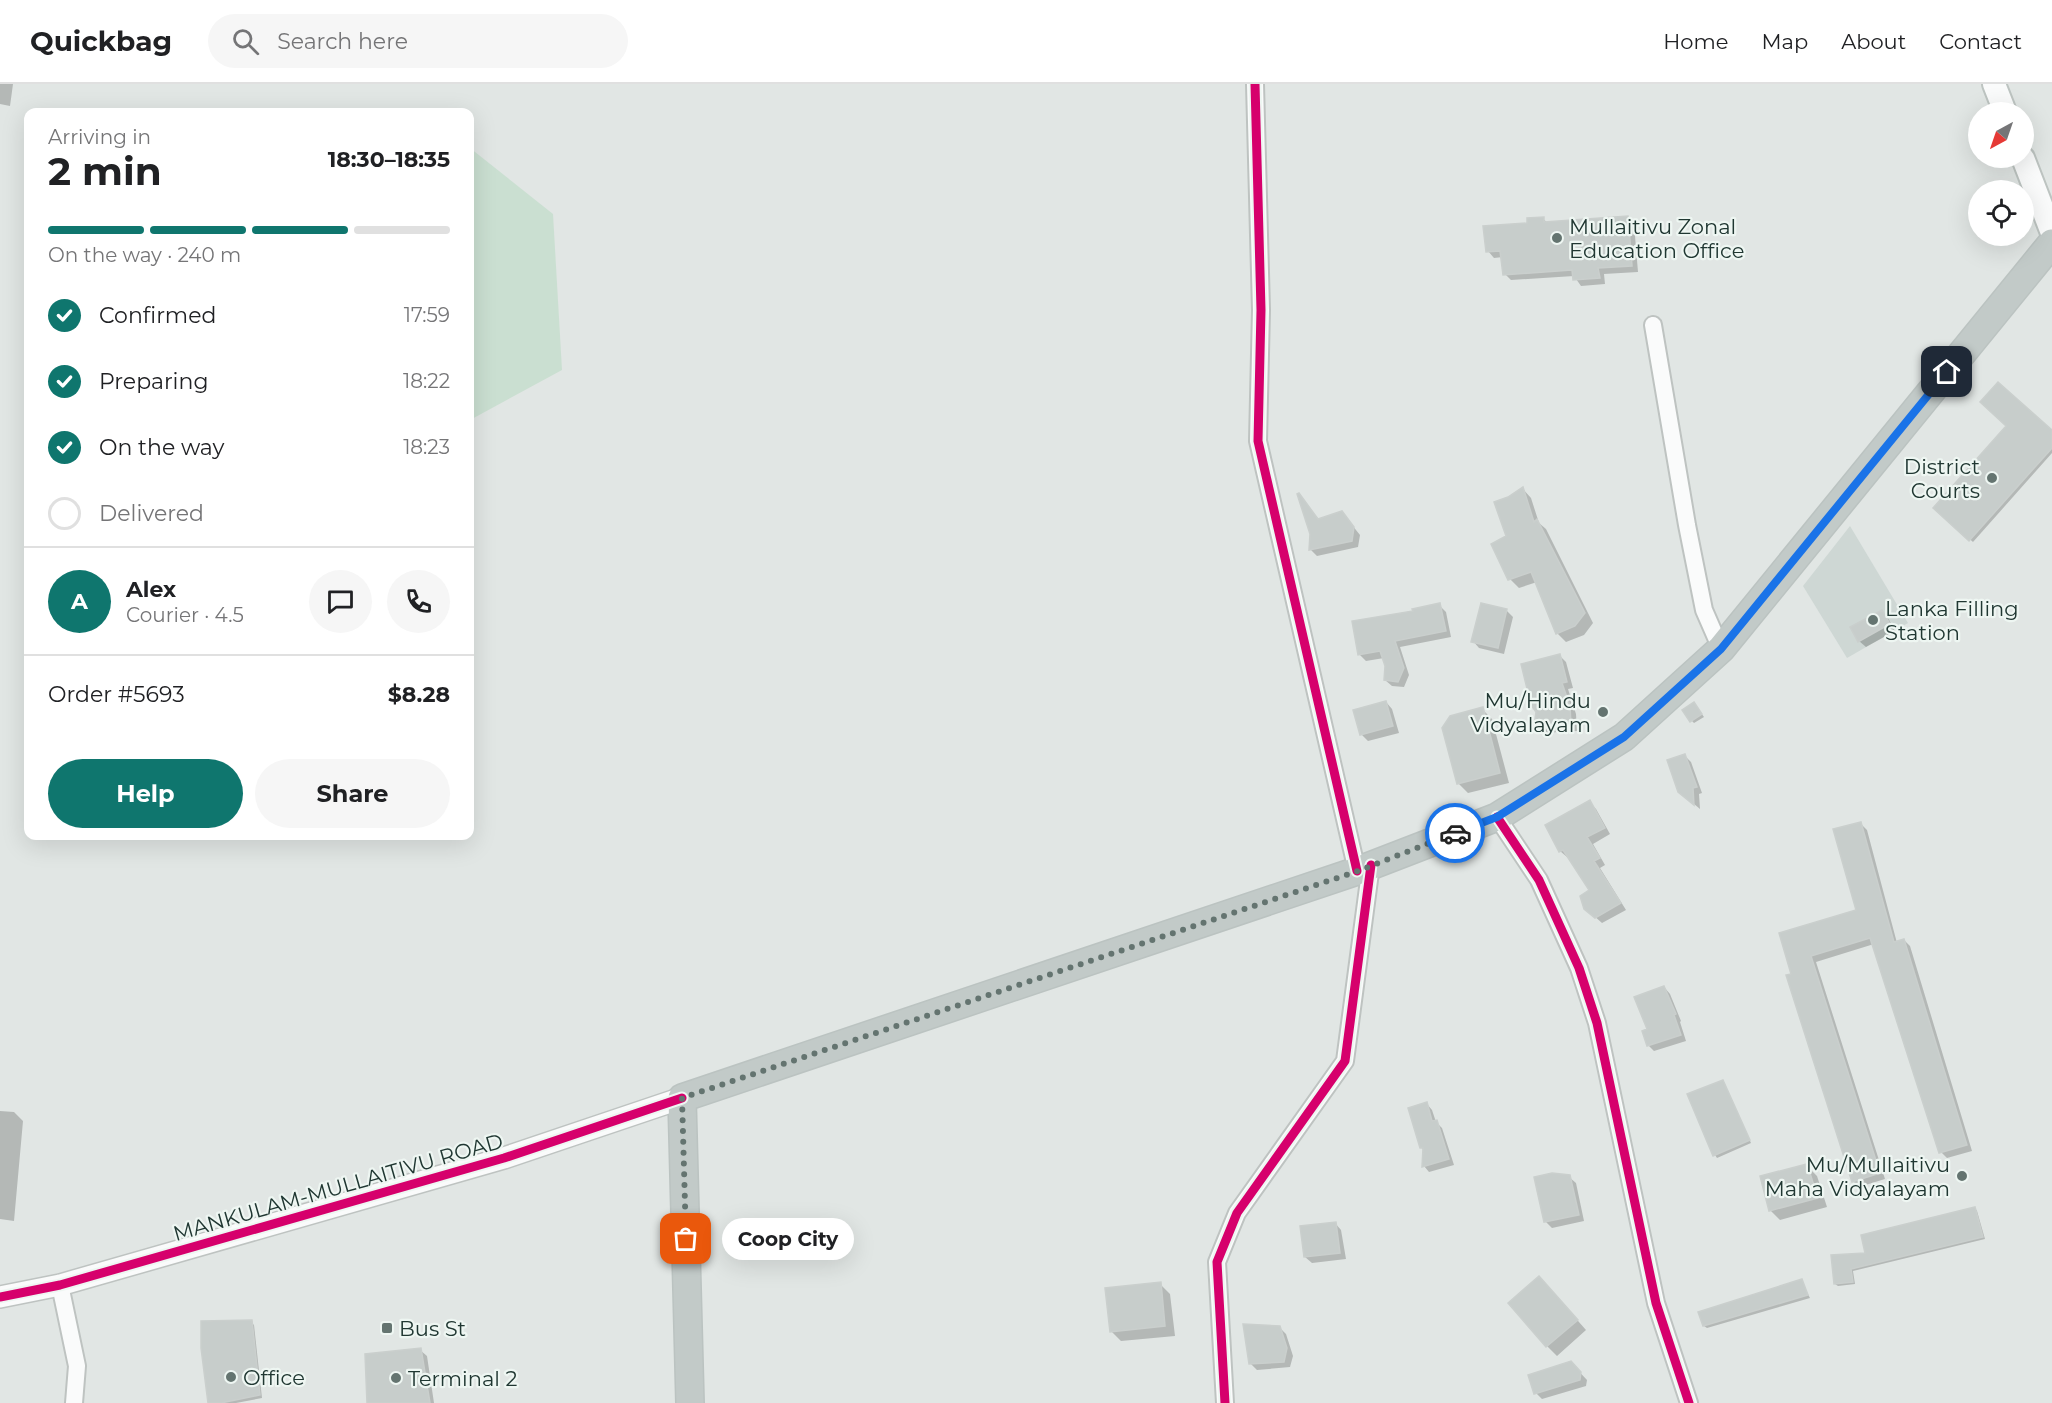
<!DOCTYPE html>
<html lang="en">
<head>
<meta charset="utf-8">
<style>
  :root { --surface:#fff; --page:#f6f6f6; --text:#202124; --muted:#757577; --line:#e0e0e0; --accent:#0f766e }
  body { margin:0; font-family:Montserrat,sans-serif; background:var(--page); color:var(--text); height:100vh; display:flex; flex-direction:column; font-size:22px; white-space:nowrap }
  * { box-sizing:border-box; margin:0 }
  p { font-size:20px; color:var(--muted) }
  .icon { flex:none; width:33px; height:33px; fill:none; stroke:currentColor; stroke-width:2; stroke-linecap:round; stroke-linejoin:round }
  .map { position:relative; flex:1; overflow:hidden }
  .sheet { position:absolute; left:24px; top:24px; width:450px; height:732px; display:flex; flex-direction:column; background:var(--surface); border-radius:12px; box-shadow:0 6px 24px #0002 }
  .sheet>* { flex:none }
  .needle { width:39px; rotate:220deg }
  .fabs { position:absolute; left:1968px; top:18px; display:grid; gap:12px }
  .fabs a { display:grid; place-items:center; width:66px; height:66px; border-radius:50%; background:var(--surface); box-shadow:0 6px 24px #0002; font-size:30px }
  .pin { position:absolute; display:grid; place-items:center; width:51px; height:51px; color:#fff; margin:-26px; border-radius:12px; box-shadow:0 3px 9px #0006 }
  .courier { position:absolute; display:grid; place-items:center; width:60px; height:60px; margin:-30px; border:4px solid #1a73e8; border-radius:50%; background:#fff; color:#222; box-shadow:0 2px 8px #0007 }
  .bubble { position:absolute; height:42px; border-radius:21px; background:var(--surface); box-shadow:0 6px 24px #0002; font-size:20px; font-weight:700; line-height:42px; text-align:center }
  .overview em { font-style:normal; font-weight:700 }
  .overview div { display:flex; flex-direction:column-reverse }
  .overview { display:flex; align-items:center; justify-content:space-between; height:102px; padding:0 24px }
  h1 { font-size:39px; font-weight:700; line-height:45px }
  .bar { display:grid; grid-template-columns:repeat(4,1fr); gap:9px 6px; align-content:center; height:72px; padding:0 24px }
  .bar i { height:8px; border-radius:4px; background:var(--line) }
  .bar .current { background:var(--accent) }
  .bar p { grid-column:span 4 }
  .line { display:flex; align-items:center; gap:15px; padding:0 24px; border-top:2px solid var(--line) }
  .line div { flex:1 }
  .round { display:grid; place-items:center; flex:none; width:63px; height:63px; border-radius:32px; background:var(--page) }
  ol { padding:0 24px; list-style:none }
  li { display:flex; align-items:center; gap:18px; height:66px }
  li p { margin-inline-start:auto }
  li .icon { padding:6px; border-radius:50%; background:var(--accent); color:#fff; stroke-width:4 }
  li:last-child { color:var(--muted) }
  li i { width:33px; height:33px; border:3px solid var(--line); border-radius:50% }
  .cta { display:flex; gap:12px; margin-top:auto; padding:12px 24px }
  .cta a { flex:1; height:69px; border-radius:36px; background:var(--accent); color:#fff; font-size:24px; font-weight:700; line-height:69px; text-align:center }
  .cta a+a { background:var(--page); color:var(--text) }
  header { display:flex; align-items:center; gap:36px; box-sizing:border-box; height:84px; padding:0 30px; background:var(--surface); border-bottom:2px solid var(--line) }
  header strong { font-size:28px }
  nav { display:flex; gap:33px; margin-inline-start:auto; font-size:21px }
  .search { width:420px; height:54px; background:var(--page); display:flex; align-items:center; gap:15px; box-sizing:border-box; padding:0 21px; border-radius:33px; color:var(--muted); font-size:22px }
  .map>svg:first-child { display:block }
  .built { fill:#ced7d4 }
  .green { fill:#cadfd1 }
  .shadow { fill:#0003 }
  .building { fill:#c7cdcb; stroke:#cacfcd; stroke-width:1.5 }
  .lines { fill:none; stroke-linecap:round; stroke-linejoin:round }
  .minor-casing { stroke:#bec3c1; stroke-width:20 }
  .tertiary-casing { stroke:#bec3c1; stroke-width:24 }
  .secondary-casing { stroke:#bdc4c1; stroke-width:26 }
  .trunk-casing { stroke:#bbc3c1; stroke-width:30 }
  .minor { stroke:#fafbfb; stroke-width:16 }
  .tertiary { stroke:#fafbfb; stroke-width:21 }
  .secondary { stroke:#fafbfb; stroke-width:22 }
  .trunk { stroke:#c2cac8; stroke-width:27 }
  .cycleway-casing { stroke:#eef6f2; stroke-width:13 }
  .cycleway { stroke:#d6006c; stroke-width:9 }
  .done { stroke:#647470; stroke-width:6; stroke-dasharray:0 10.8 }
  .route { stroke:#1a73e8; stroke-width:8 }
  .poi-dot { fill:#647470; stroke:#eef6f2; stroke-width:2 }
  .labels { text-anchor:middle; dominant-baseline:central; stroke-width:4.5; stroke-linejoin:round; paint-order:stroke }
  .poi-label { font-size:21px; fill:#203732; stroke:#eef6f2; text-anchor:start }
  .street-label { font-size:21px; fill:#203732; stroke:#eef6f2 }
</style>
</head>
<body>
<header>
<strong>Quickbag</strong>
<div class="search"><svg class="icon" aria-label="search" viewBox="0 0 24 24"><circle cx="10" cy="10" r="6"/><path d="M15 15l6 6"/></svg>Search here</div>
<nav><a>Home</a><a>Map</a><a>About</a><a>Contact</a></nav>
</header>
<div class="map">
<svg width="2052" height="1319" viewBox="0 0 2052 1319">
  <rect width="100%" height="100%" fill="#e1e6e4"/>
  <!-- built -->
  <path class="built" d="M1850 442 1908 539 1847 574 1803 502Z"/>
  <!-- green -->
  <path class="green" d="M470 64 553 130 562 286 470 336Z"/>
  <!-- shadow -->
  <path class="shadow" d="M0 0H13L10 22 0 20Z
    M1628 133 1634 140 1638 188 1604 190 1605 200 1581 202 1574 192 1511 196 1505 190 1503 173 1494 174 1488 167 1529 141 1543 135 1548 139Z
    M2052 348V369L1973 458 1935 424Z
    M1523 405 1531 414 1539 439 1546 445 1593 539 1584 551 1566 558 1557 549 1537 498 1519 504 1510 495 1507 453Z
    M1305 418 1319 436H1348L1360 451 1358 463 1317 472 1311 466V450Z
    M1439 521 1446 528 1451 553 1400 563 1409 591 1404 603 1392 602 1385 596 1386 582 1384 574 1366 577 1359 570 1415 529Z
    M1506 526 1513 533 1504 570 1479 564 1473 557Z
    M1881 528 1888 534 1895 547 1866 563 1859 557Z
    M1560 572 1566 578 1573 604 1568 605 1576 630 1577 647 1542 649 1536 643 1538 628Z
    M1386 618 1392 625 1399 649 1368 657 1362 651 1355 627Z
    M1696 622 1704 633 1694 639 1692 637Z
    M1482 625 1492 635 1509 699 1468 709 1458 699Z
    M1684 671 1691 678 1702 709 1699 710 1700 725 1687 714Z
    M1589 718 1596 725 1610 750 1593 760 1605 781 1600 784 1626 826 1602 839 1593 831 1591 807 1569 772 1567 773 1560 767Z
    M1861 740 1867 746 1897 859 1904 856 1910 862 1972 1067 1947 1074 1941 1068 1874 860 1816 878 1885 1095 1859 1103 1853 1097 1781 850 1858 827Z
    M1664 903 1670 910 1681 937 1680 938 1686 957 1654 967 1648 961 1649 946Z
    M1723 998 1751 1059 1717 1074 1715 1071Z
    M1427 1020 1432 1026 1436 1038 1442 1044 1454 1081 1429 1088 1424 1082V1067L1421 1063Z
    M0 1027 14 1028 23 1037 14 1137 0 1135Z
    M1807 1082 1817 1092 1827 1123 1780 1136 1770 1126Z
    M1569 1093 1576 1099 1584 1137 1552 1144 1546 1138Z
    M1975 1124 1977 1127 1985 1155 1853 1187 1855 1200 1838 1202 1835 1200 1832 1173 1867 1170Z
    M1335 1139 1341 1146 1346 1175 1312 1179 1305 1173Z
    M1801 1197 1810 1214 1707 1244 1704 1242Z
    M1160 1200 1170 1210 1175 1252 1121 1257 1111 1247Z
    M1549 1204 1586 1246 1557 1272 1547 1262Z
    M251 1238 254 1241 262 1314 236 1319H209Z
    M1279 1243 1286 1250 1293 1272 1290 1283 1257 1286 1250 1279Z
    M420 1266 427 1272 434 1319H369Z
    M1571 1279 1587 1296 1586 1302 1542 1315 1536 1309Z"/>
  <!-- building -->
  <path class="building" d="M1628 132 1632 182 1598 184 1600 194 1573 196 1572 186 1503 191 1500 167 1486 168 1483 142 1527 139V134L1544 133V138Z
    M1998 298 2052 346V364L1969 457 1933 424 2006 342 1980 318Z
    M1523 403 1534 438 1537 435 1585 529 1575 542 1556 550 1531 488 1508 496 1491 460 1506 452 1494 418 1508 413Z
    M1299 409 1318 435 1342 427 1354 443 1352 457 1309 466 1310 450 1297 410Z
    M1440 519 1446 547 1395 557 1404 584 1398 598 1384 596 1385 582 1380 567 1358 571 1352 537 1413 527 1412 525Z
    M1481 519 1507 525 1498 564 1471 558Z
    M1882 526 1890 540 1858 558 1850 543Z
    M1560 570 1567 598 1562 599 1570 622 1571 641 1534 643 1536 628 1531 621 1521 580Z
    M1386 617 1393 642 1360 651 1353 626Z
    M1694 618 1702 630 1690 638 1682 626Z
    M1483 623 1500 689 1457 700 1442 644 1450 632Z
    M1685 670 1697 703 1693 704 1694 721 1678 708 1667 676Z
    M1590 716 1605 744 1587 753 1600 774 1594 777 1621 819 1595 834 1584 825 1580 812 1589 806 1563 766 1559 768 1545 741Z
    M1861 738 1894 858 1904 855 1967 1061 1939 1069 1870 854 1811 872 1880 1089 1852 1098 1786 891 1791 890 1779 849 1856 826 1833 745Z
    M1664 902 1676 930 1674 931 1681 951 1647 962 1642 947 1647 945 1634 913Z
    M1723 996 1750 1056 1713 1072 1687 1010Z
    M1427 1018 1432 1037 1437 1036 1449 1075 1422 1083 1423 1064H1420L1408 1024Z
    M1807 1080 1818 1114 1769 1127 1760 1092Z
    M1552 1089 1570 1091 1579 1131 1544 1138 1534 1093Z
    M1975 1123 1983 1153 1851 1185 1853 1198 1834 1200 1831 1171 1865 1169 1861 1151Z
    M1336 1138 1340 1169 1304 1173 1300 1142Z
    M1539 1192 1578 1236 1546 1263 1508 1219Z
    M1802 1195 1808 1211 1703 1242 1698 1228Z
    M1161 1198 1165 1242 1110 1248 1105 1204Z
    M252 1236 260 1311 221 1319H208L201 1264V1237Z
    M1243 1240 1280 1242 1287 1264 1284 1278 1249 1280Z
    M421 1264 430 1319H367L365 1270Z
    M1571 1277 1581 1288 1580 1296 1534 1310 1528 1291Z"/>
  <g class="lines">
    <defs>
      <path id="minor" d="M1255 0 1261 226 1258 357 1357 787
        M1653 241 1687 441 1704 526 1721 565
        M1497 733 1539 796 1579 884 1597 939 1656 1219 1689 1319
        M60 1201 77 1282 74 1319
        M1225 1319 1217 1178 1237 1129 1345 977 1371 781"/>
      <path id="tertiary" d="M0 1213 60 1201 504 1074 682 1014"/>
      <path id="secondary" d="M1994 0 2005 28
        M2023 74 2052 149"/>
      <path id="trunk" d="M690 1319 682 1014 1357 787 1497 733 1624 653 1721 565 2052 159"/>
    </defs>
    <!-- minor casing -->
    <use href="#minor" class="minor-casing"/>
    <!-- tertiary casing -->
    <use href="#tertiary" class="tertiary-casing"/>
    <!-- secondary casing -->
    <use href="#secondary" class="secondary-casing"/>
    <!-- trunk casing -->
    <use href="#trunk" class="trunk-casing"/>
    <!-- minor -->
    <use href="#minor" class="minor"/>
    <!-- tertiary -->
    <use href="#tertiary" class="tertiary"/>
    <!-- secondary -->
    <use href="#secondary" class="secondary"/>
    <!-- trunk -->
    <use href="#trunk" class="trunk"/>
    <defs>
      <path id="cycleway" d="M1255 0 1261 226 1258 357 1357 787
        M1497 733 1539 796 1579 884 1597 939 1656 1219 1689 1319
        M0 1213 60 1201 504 1074 682 1014
        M1225 1319 1217 1178 1237 1129 1345 977 1371 781"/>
    </defs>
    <!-- cycleway casing -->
    <use href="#cycleway" class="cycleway-casing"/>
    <!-- cycleway -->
    <use href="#cycleway" class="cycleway"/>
  </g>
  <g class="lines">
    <!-- done -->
    <path class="done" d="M686 1155 682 1014 1358 787 1455 749"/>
    <!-- route -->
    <path class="route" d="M1455 749 1497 733 1624 653 1721 565 1947 288"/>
  </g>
  <!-- markers -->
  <g class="poi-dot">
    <circle cx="1557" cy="154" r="6"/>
    <circle cx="1992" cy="394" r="6"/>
    <circle cx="1873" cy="536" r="6"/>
    <circle cx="1603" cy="628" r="6"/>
    <circle cx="1962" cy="1092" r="6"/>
    <rect x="381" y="1238" width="12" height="12" rx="3"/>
    <circle cx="231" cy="1293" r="6"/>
    <circle cx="396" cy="1294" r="6"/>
  </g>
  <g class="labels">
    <!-- poi labels -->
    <g class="poi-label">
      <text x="1569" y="142">Mullaitivu Zonal<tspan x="1569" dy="24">Education Office</tspan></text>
      <text x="1980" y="382" text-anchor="end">District<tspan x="1980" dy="24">Courts</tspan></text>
      <text x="1885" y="524">Lanka Filling<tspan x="1885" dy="24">Station</tspan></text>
      <text x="1591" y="616" text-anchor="end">Mu/Hindu<tspan x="1591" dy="24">Vidyalayam</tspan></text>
      <text x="1950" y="1080" text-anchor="end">Mu/Mullaitivu<tspan x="1950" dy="24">Maha Vidyalayam</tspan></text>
      <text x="399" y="1244">Bus St</text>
      <text x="243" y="1293">Office</text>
      <text x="408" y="1294">Terminal 2</text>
    </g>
    <!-- street labels -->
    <g class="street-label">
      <text transform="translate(338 1103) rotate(-16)">MANKULAM-MULLAITIVU ROAD</text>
    </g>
  </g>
</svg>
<div class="fabs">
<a><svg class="needle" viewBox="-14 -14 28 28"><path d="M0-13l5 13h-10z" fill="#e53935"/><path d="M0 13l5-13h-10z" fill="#757577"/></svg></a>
<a><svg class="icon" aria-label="locate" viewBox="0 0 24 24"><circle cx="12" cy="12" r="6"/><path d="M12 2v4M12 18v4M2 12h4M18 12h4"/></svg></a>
</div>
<div class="pin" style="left:686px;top:1155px;background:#ea580c"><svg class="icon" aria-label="bag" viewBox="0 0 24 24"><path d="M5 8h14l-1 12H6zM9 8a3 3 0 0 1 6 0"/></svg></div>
<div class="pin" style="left:1947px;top:288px;background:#1f2937"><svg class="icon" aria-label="home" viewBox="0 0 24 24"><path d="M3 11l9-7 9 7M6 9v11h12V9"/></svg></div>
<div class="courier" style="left:1455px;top:749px"><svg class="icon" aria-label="car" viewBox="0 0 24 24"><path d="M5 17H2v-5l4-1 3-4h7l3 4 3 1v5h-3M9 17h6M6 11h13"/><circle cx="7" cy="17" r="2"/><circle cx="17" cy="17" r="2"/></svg></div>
<div class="bubble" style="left:722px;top:1134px;width:132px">Coop City</div>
<section class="sheet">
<div class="overview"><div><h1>2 min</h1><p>Arriving in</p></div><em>18:30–18:35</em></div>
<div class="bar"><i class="current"></i><i class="current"></i><i class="current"></i><i></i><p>On the way · 240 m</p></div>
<ol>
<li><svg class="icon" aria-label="check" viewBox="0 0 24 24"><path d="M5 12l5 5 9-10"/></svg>Confirmed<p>17:59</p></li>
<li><svg class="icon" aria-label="check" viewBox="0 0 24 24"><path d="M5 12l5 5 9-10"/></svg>Preparing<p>18:22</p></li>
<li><svg class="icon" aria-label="check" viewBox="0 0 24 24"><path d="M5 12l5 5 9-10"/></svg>On the way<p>18:23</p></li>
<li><i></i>Delivered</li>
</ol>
<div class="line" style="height:108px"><b class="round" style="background:var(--accent);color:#fff">A</b><div><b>Alex</b><p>Courier · 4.5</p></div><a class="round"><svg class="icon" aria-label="chat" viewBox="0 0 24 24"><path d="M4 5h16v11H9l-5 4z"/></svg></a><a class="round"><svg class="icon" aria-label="phone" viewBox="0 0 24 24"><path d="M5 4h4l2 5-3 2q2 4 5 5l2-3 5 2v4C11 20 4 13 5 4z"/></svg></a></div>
<div class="line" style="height:78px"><div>Order #5693</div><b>$8.28</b></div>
<div class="cta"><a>Help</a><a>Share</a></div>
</section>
</div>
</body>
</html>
